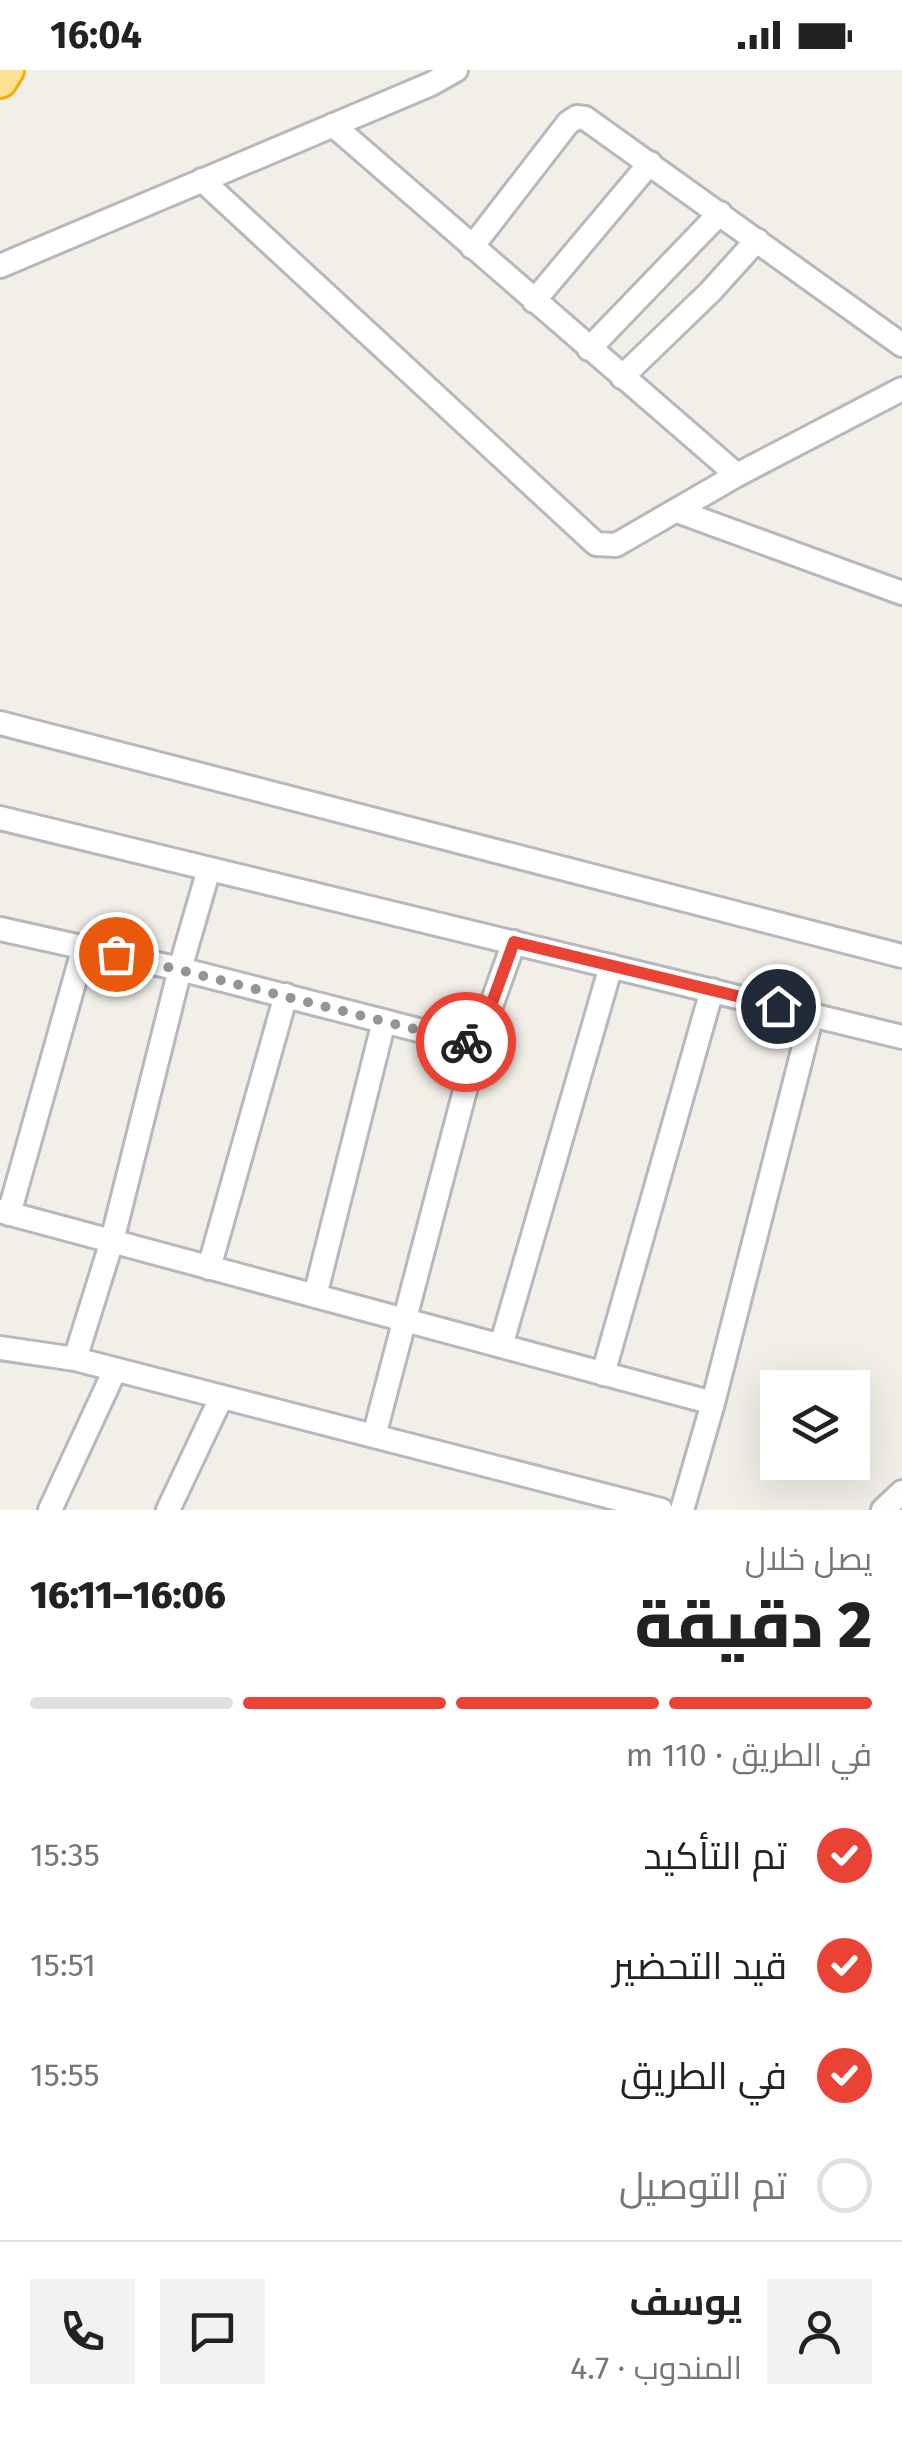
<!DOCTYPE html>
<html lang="ar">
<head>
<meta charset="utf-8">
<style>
  :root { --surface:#fff; --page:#f2f2f2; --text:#222; --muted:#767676; --line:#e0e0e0; --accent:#ea4335 }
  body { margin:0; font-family:"Fira Sans",Cairo,sans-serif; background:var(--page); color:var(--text); direction:rtl; height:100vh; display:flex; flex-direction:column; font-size:38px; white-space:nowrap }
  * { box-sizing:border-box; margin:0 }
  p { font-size:32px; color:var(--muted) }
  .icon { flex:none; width:55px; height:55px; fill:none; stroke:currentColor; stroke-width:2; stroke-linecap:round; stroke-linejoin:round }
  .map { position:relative; height:1440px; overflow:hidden; direction:ltr }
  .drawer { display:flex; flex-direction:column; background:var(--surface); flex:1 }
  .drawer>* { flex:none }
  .tools { position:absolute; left:760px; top:1300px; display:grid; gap:20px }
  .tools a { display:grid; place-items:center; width:110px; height:110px; border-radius:0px; background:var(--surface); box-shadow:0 10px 40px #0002; font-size:50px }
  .pin { position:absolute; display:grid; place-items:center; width:85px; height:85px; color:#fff; margin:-42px; border:5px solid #fff; border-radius:50%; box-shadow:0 2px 10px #0007 }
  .courier { position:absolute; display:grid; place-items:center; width:100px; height:100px; margin:-50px; border:8px solid #ea4335; border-radius:50%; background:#fff; color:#222; box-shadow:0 2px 12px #0007 }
  .headline em { font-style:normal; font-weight:800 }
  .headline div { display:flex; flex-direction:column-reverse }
  .headline { display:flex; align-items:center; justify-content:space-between; height:170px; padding:0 30px }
  h1 { font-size:65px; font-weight:800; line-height:75px }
  .bar { display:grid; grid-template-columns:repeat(4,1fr); gap:15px 10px; align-content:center; height:120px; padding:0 30px }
  .bar i { height:12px; border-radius:8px; background:var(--line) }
  .bar .on { background:var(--accent) }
  .bar p { grid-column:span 4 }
  .line { display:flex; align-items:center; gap:25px; padding:0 30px; border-top:2px solid var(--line) }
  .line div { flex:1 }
  .round { display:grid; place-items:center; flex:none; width:105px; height:105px; border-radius:0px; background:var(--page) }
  ol { padding:0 30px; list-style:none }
  li { display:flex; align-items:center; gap:30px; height:110px }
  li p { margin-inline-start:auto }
  li .icon { padding:10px; border-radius:50%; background:var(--accent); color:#fff; stroke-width:4 }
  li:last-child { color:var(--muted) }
  li i { width:55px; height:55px; border:5px solid var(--line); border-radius:50% }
  .status { display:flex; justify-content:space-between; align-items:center; height:70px; padding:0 50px; background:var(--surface); direction:ltr }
  .status svg { height:28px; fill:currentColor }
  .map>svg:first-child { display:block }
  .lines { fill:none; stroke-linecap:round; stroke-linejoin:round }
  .minor-casing { stroke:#b5b8bc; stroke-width:28 }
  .highway-casing { stroke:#f9ab00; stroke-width:38 }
  .minor { stroke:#fff; stroke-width:22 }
  .highway { stroke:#fde293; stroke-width:32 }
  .done { stroke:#929495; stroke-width:10; stroke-dasharray:0 18 }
  .route { stroke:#ea4335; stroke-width:12 }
</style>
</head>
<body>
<div class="status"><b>16:04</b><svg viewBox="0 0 49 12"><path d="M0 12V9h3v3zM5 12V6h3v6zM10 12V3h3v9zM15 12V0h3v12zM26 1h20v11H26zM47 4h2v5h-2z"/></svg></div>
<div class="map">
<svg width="902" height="1440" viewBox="0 0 902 1440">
  <rect width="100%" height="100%" fill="#f1efe8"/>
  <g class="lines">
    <defs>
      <path id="minor" d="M333 55 737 405
        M202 110 596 474 616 475 737 405 902 319
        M472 177 568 53 577 47 585 48 902 275
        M0 196 431 14 456 0
        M534 231 650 93
        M589 279 720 143
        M622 307 710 222 757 170
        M677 441 902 523
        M0 653 902 886
        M0 748 902 967
        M0 859 180 899 477 975
        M0 1141 713 1333
        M9 1144 84 877
        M209 1198 286 925
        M315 1226 384 951
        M501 1276 611 896
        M0 1278 75 1289 661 1440
        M75 1289 112 1171 180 899 209 799
        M603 1304 712 920
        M374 1366 477 975 514 872
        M50 1440 115 1300
        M168 1440 221 1328
        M682 1440 713 1333 812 945
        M883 1440 902 1422"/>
      <path id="highway" d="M0 11 7 0"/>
    </defs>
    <!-- minor casing -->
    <use href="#minor" class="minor-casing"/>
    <!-- highway casing -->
    <use href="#highway" class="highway-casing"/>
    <!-- minor -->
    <use href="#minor" class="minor"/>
    <!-- highway -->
    <use href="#highway" class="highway"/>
  </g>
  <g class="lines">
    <!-- done -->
    <path class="done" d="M116 884 466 972"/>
    <!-- route -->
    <path class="route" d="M466 972 477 974 514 872 778 936"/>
  </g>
</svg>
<div class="tools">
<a><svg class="icon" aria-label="layers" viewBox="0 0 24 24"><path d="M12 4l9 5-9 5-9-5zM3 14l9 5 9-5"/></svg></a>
</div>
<div class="pin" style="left:116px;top:884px;background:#ea580c"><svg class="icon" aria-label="bag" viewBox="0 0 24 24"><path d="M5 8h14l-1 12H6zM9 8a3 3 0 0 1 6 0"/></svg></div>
<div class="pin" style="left:778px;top:936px;background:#1f2937"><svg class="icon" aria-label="home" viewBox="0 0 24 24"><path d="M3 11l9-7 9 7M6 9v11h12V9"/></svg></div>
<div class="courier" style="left:466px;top:972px"><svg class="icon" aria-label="bike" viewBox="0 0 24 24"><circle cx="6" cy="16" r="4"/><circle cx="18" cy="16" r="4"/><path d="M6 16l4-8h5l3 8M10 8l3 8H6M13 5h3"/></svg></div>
</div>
<section class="drawer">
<div class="headline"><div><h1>2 دقيقة</h1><p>يصل خلال</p></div><em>16:06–16:11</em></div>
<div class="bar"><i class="on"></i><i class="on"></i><i class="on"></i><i></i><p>في الطريق · 110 m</p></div>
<ol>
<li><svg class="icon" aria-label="check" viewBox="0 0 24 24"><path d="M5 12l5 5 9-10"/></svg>تم التأكيد<p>15:35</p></li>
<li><svg class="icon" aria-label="check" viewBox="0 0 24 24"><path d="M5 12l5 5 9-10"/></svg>قيد التحضير<p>15:51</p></li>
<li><svg class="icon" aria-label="check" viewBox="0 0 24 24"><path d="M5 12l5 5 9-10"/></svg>في الطريق<p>15:55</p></li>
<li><i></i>تم التوصيل</li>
</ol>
<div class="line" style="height:180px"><a class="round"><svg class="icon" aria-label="person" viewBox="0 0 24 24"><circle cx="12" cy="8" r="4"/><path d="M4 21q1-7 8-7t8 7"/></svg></a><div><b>يوسف</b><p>المندوب · 4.7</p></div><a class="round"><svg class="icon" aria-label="chat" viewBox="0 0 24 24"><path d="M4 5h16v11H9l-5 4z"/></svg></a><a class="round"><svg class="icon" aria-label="phone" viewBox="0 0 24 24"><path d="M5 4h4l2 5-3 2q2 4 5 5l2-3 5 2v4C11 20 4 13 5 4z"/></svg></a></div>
</section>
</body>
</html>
